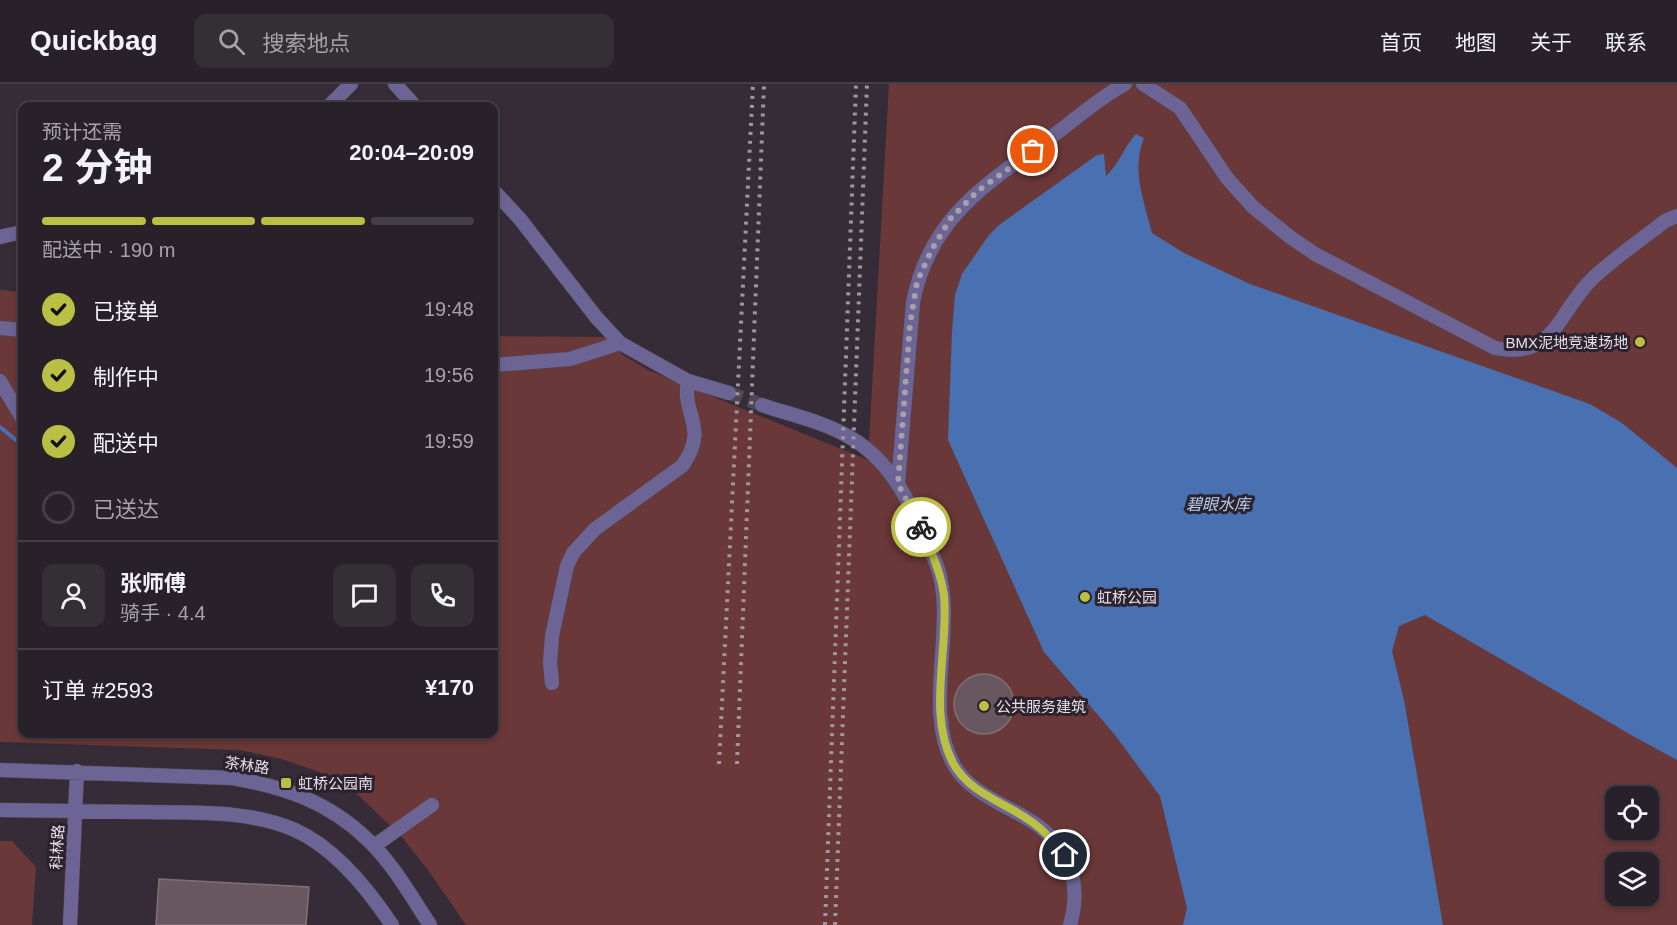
<!DOCTYPE html>
<html lang="zh">
<head>
<meta charset="utf-8">
<style>
  :root { --surface:#282129; --page:#342e35; --text:#f1f3f6; --muted:#a5a3a8; --line:#443e46; --accent:#bbc045 }
  body { margin:0; font-family:Arial,"Noto Sans SC",sans-serif; background:var(--page); color:var(--text); height:100vh; display:flex; flex-direction:column; font-size:22px; white-space:nowrap }
  * { box-sizing:border-box; margin:0 }
  p { font-size:20px; color:var(--muted) }
  .icon { flex:none; width:33px; height:33px; fill:none; stroke:currentColor; stroke-width:2; stroke-linecap:round; stroke-linejoin:round }
  .map { position:relative; flex:1; overflow:hidden }
  .details { position:absolute; left:18px; top:18px; width:480px; height:636px; display:flex; flex-direction:column; background:var(--surface); border-radius:12px; box-shadow:0 3px 9px #0003,0 0 0 2px var(--line) }
  .details>* { flex:none }
  .fabs { position:absolute; left:1605px; top:702px; display:grid; gap:12px }
  .fabs a { display:grid; place-items:center; width:54px; height:54px; border-radius:12px; background:var(--surface); box-shadow:0 3px 9px #0003,0 0 0 2px var(--line); font-size:30px }
  .pin { position:absolute; display:grid; place-items:center; width:51px; height:51px; color:#fff; margin:-26px; border:3px solid #fff; border-radius:50%; box-shadow:0 2px 6px #0007 }
  .courier { position:absolute; display:grid; place-items:center; width:60px; height:60px; margin:-30px; border:4px solid #bbc045; border-radius:50%; background:#fff; color:#222; box-shadow:0 2px 8px #0007 }
  .headline em { font-style:normal; font-weight:700 }
  .headline div { display:flex; flex-direction:column-reverse }
  .headline { display:flex; align-items:center; justify-content:space-between; height:102px; padding:0 24px }
  h1 { font-size:39px; font-weight:700; line-height:45px }
  .bar { display:grid; grid-template-columns:repeat(4,1fr); gap:9px 6px; align-content:center; height:72px; padding:0 24px }
  .bar i { height:8px; border-radius:4px; background:var(--line) }
  .bar .active { background:var(--accent) }
  .bar p { grid-column:span 4 }
  .line { display:flex; align-items:center; gap:15px; padding:0 24px; border-top:2px solid var(--line) }
  .line div { flex:1 }
  .round { display:grid; place-items:center; flex:none; width:63px; height:63px; border-radius:12px; background:var(--page) }
  ol { padding:0 24px; list-style:none }
  li { display:flex; align-items:center; gap:18px; height:66px }
  li p { margin-inline-start:auto }
  li .icon { padding:6px; border-radius:50%; background:var(--accent); color:#111; stroke-width:4 }
  li:last-child { color:var(--muted) }
  li i { width:33px; height:33px; border:3px solid var(--line); border-radius:50% }
  header { display:flex; align-items:center; gap:36px; box-sizing:border-box; height:84px; padding:0 30px; background:var(--surface); border-bottom:2px solid var(--line) }
  header strong { font-size:28px }
  nav { display:flex; gap:33px; margin-inline-start:auto; font-size:21px }
  .search { width:420px; height:54px; background:var(--page); display:flex; align-items:center; gap:15px; box-sizing:border-box; padding:0 21px; border-radius:12px; color:var(--muted); font-size:22px }
  .map>svg:first-child { display:block }
  .green { fill:#6a3838; fill-rule:evenodd }
  .water { fill:#4970b1 }
  .lines { fill:none; stroke-linecap:round; stroke-linejoin:round }
  .stream { stroke:#4970b1; stroke-width:4 }
  .building { fill:#69575f; stroke:#816f77; stroke-width:1.5 }
  .minor-tunnel { stroke:#504751; stroke-width:14; stroke-dasharray:14 7; stroke-linecap:butt }
  .minor-casing { stroke:#524953; stroke-width:15 }
  .minor { stroke:#6c6495; stroke-width:14 }
  .rail { stroke:#9f97a0; stroke-width:4; stroke-dasharray:3 6; stroke-linecap:butt }
  .done { stroke:#a8a0a9; stroke-width:6; stroke-dasharray:0 10.8 }
  .route { stroke:#bbc045; stroke-width:8 }
  .poi-dot { fill:#bbc045; stroke:#2b222d; stroke-width:2 }
  .labels { text-anchor:middle; dominant-baseline:central; stroke-width:6; stroke-linejoin:round; paint-order:stroke }
  .poi-label { font-size:15px; fill:#e6dfe7; stroke:#2b222d; text-anchor:start }
  .street-label { font-size:15px; fill:#e6dfe7; stroke:#2b222d }
  .water-label { font-size:16px; font-style:italic; fill:#b7cdf1; stroke:#2b222d }
</style>
</head>
<body>
<header>
<strong>Quickbag</strong>
<div class="search"><svg class="icon" aria-label="search" viewBox="0 0 24 24"><circle cx="10" cy="10" r="6"/><path d="M15 15l6 6"/></svg>搜索地点</div>
<nav><a>首页</a><a>地图</a><a>关于</a><a>联系</a></nav>
</header>
<div class="map">
<svg width="1677" height="841" viewBox="0 0 1677 841">
  <rect width="100%" height="100%" fill="#362c37"/>
  <!-- green -->
  <path class="green" d="M889 0H1677V841H466L428 786 401 752 356 709 325 690 282 675 240 666 0 658V206L22 208V650H494V252L605 253 623 271 648 286 868 376ZM1616 712H1648V746H1616ZM1616 778H1648V812H1616Z
    M0 757H12L36 783 32 841H0Z"/>
  <!-- water -->
  <path class="water" d="M1136 50 1144 54C1131 86 1144 117 1152 149L1184 169 1250 200 1590 320 1622 339 1677 384V676L1633 652 1425 531 1399 542 1392 567 1404 616 1443 841H1183L1187 824 1160 712 1115 651 1044 568 948 356 952 247 955 211 962 190 989 151 999 141 1097 71 1104 70 1106 92C1119 80 1124 63 1136 50Z"/>
  <g class="lines">
    <!-- stream -->
    <path class="stream" d="M0 343 22 361"/>
  </g>
  <!-- building -->
  <path class="building" d="M954 620a30 30 0 1 1 60 0a30 30 0 1 1-60 0Z
    M159 795 309 803 306 841H156Z"/>
  <g class="lines">
    <!-- minor-tunnel -->
    <path class="minor-tunnel" d="M729 309 762 321"/>
    <defs>
      <path id="minor" d="M395 0 415 22
        M1143 0 1180 24 1227 94 1253 123 1290 153 1315 170 1495 264C1555 276 1558 228 1592 195 1614 174 1641 156 1665 137L1677 132
        M329 22 351 0
        M494 107 520 135 596 233 620 259 688 297 729 309
        M0 153 22 148
        M0 244 22 246
        M494 281 570 275 620 259
        M0 297 22 334
        M762 321C791 331 825 338 851 354 889 376 909 416 925 454 931 468 939 482 941 497 945 517 944 536 943 555 941 595 933 645 954 681 968 707 1001 719 1026 734 1067 757 1083 796 1070 841
        M898 400 913 218C930 132 988 99 1054 51 1077 34 1100 13 1125 0
        M552 599 550 578 552 552 567 482 573 469 595 445 682 382C710 344 681 330 688 297
        M0 686 232 694C285 703 329 718 368 756 393 780 411 812 430 841
        M0 726C49 727 98 727 146 728 196 729 249 726 295 746 335 764 368 805 392 841
        M374 762 432 721
        M70 841 77 687"/>
    </defs>
    <!-- minor casing -->
    <use href="#minor" class="minor-casing"/>
    <!-- minor -->
    <use href="#minor" class="minor"/>
    <!-- rail -->
    <path class="rail" d="M719 680 753 0
      M737 680 764 0
      M825 841 856 0
      M835 841 867 0"/>
  </g>
  <g class="lines">
    <!-- done -->
    <path class="done" d="M921 443 898 400 910 240 917 198 932 165 951 134 979 106 1033 67"/>
    <!-- route -->
    <path class="route" d="M921 443C930 466 941 487 944 512 949 565 927 630 953 679 969 709 1004 718 1029 736 1043 745 1054 758 1065 771"/>
  </g>
  <!-- markers -->
  <g class="poi-dot">
    <circle cx="1640" cy="258" r="6"/>
    <circle cx="1085" cy="513" r="6"/>
    <circle cx="984" cy="622" r="6"/>
    <rect x="280" y="693" width="12" height="12" rx="3"/>
  </g>
  <g class="labels">
    <!-- poi labels -->
    <g class="poi-label">
      <text x="1628" y="258" text-anchor="end">BMX泥地竞速场地</text>
      <text x="1097" y="513">虹桥公园</text>
      <text x="996" y="622">公共服务建筑</text>
      <text x="298" y="699">虹桥公园南</text>
    </g>
    <!-- street labels -->
    <g class="street-label">
      <text transform="translate(247 681) rotate(8)">茶林路</text>
      <text transform="translate(57 763) rotate(-87)">科林路</text>
    </g>
    <!-- water labels -->
    <g class="water-label">
      <text x="1218" y="420">碧眼水库</text>
    </g>
  </g>
</svg>
<div class="fabs">
<a><svg class="icon" aria-label="locate" viewBox="0 0 24 24"><circle cx="12" cy="12" r="6"/><path d="M12 2v4M12 18v4M2 12h4M18 12h4"/></svg></a>
<a><svg class="icon" aria-label="layers" viewBox="0 0 24 24"><path d="M12 4l9 5-9 5-9-5zM3 14l9 5 9-5"/></svg></a>
</div>
<div class="pin" style="left:1033px;top:67px;background:#ea580c"><svg class="icon" aria-label="bag" viewBox="0 0 24 24"><path d="M5 8h14l-1 12H6zM9 8a3 3 0 0 1 6 0"/></svg></div>
<div class="pin" style="left:1065px;top:771px;background:#1f2937"><svg class="icon" aria-label="home" viewBox="0 0 24 24"><path d="M3 11l9-7 9 7M6 9v11h12V9"/></svg></div>
<div class="courier" style="left:921px;top:443px"><svg class="icon" aria-label="bike" viewBox="0 0 24 24"><circle cx="6" cy="16" r="4"/><circle cx="18" cy="16" r="4"/><path d="M6 16l4-8h5l3 8M10 8l3 8H6M13 5h3"/></svg></div>
<section class="details">
<div class="headline"><div><h1>2 分钟</h1><p>预计还需</p></div><em>20:04–20:09</em></div>
<div class="bar"><i class="active"></i><i class="active"></i><i class="active"></i><i></i><p>配送中 · 190 m</p></div>
<ol>
<li><svg class="icon" aria-label="check" viewBox="0 0 24 24"><path d="M5 12l5 5 9-10"/></svg>已接单<p>19:48</p></li>
<li><svg class="icon" aria-label="check" viewBox="0 0 24 24"><path d="M5 12l5 5 9-10"/></svg>制作中<p>19:56</p></li>
<li><svg class="icon" aria-label="check" viewBox="0 0 24 24"><path d="M5 12l5 5 9-10"/></svg>配送中<p>19:59</p></li>
<li><i></i>已送达</li>
</ol>
<div class="line" style="height:108px"><a class="round"><svg class="icon" aria-label="person" viewBox="0 0 24 24"><circle cx="12" cy="8" r="4"/><path d="M4 21q1-7 8-7t8 7"/></svg></a><div><b>张师傅</b><p>骑手 · 4.4</p></div><a class="round"><svg class="icon" aria-label="chat" viewBox="0 0 24 24"><path d="M4 5h16v11H9l-5 4z"/></svg></a><a class="round"><svg class="icon" aria-label="phone" viewBox="0 0 24 24"><path d="M5 4h4l2 5-3 2q2 4 5 5l2-3 5 2v4C11 20 4 13 5 4z"/></svg></a></div>
<div class="line" style="height:78px"><div>订单 #2593</div><b>¥170</b></div>
</section>
</div>
</body>
</html>
